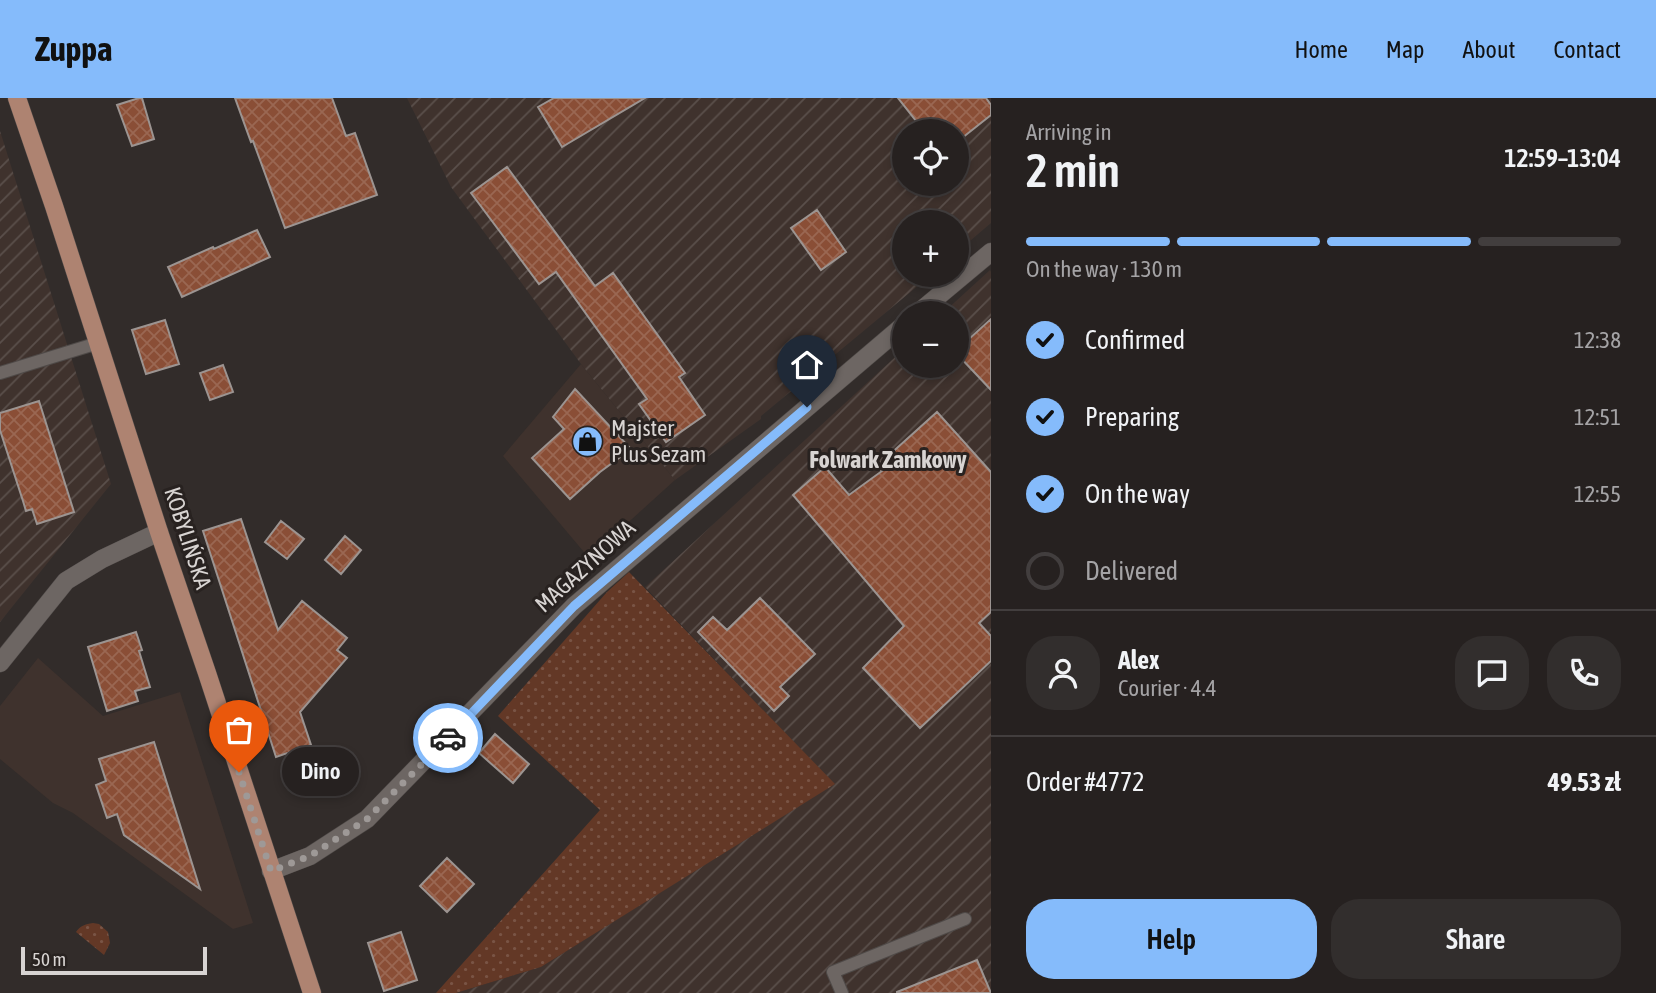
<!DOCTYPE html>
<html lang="en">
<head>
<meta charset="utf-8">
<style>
  :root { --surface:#262120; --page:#322e2d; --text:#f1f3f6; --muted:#a4a3a5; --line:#423e3e; --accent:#85bbfb }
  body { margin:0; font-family:"Asap Condensed",sans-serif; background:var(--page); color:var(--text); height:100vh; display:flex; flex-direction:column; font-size:26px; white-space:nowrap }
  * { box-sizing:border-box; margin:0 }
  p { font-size:23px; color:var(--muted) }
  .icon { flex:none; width:38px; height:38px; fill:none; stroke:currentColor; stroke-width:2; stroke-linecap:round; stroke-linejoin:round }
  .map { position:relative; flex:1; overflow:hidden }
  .details { display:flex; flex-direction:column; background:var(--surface); width:665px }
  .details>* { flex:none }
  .tools { position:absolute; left:892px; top:21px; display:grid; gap:14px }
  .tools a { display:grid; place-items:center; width:77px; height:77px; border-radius:50%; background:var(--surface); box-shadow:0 4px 10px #0003,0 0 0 2px var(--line); font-size:35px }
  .scale { position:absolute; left:21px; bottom:18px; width:186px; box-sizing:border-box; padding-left:7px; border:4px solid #d8d4d2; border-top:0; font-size:19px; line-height:24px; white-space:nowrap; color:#d8d4d2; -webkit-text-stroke:5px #282220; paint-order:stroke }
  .pin { position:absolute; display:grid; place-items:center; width:60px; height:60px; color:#fff; margin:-72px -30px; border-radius:50% 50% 50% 0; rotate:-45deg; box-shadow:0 0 7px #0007 }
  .pin .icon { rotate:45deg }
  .courier { position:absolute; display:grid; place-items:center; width:70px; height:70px; margin:-35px; border:5px solid #85bbfb; border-radius:50%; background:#fff; color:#222; box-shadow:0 2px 9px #0007 }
  .bubble { position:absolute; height:49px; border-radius:24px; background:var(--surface); box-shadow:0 4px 10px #0003,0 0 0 2px var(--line); font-size:23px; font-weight:600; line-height:49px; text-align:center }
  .head em { font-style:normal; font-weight:600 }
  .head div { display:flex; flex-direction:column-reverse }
  .head { display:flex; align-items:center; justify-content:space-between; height:119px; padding:0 35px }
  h1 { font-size:46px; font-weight:600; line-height:52px }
  .bar { display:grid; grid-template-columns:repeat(4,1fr); gap:10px 7px; align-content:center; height:84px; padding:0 35px }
  .bar i { height:9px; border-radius:5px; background:var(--line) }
  .bar .selected { background:var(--accent) }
  .bar p { grid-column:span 4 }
  .line { display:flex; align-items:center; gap:18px; padding:0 35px; border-top:2px solid var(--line) }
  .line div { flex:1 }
  .round { display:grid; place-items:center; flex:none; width:74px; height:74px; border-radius:28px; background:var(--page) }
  ol { padding:0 35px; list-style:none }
  li { display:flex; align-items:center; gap:21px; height:77px }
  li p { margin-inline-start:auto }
  li .icon { padding:7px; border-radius:50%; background:var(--accent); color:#111; stroke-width:4 }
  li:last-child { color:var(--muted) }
  li i { width:38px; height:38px; border:4px solid var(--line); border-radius:50% }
  .cta { display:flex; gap:14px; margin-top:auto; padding:14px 35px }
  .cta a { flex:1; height:80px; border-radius:28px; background:var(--accent); color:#111; font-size:28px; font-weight:600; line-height:80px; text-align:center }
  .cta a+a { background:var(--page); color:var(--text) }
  header { display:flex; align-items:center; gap:42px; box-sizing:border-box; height:98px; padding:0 35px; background:var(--accent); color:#111 }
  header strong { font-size:33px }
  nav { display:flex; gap:38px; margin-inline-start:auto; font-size:24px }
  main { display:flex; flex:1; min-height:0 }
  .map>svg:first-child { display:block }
  .built { fill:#3f322d }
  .industrial { fill:url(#industrial-furrows); fill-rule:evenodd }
  .grass { fill:url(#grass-dots) }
  .building { fill:url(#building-cross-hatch); stroke:#9c9491; stroke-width:2 }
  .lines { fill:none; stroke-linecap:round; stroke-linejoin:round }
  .lane-casing { stroke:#4f4a48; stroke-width:14 }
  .street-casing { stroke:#4f4a48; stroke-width:19 }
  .secondary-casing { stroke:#4f4a48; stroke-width:19 }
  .primary-casing { stroke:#4f4a48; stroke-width:19 }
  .lane { stroke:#6d6663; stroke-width:12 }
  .street { stroke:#6d6663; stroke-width:18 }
  .secondary { stroke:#6d6663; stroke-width:18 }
  .primary { stroke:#ae8371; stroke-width:18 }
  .done { stroke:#9e9997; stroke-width:7; stroke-dasharray:0 12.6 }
  .route { stroke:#85bbfb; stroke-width:9 }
  .labels { text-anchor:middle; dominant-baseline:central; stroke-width:6; stroke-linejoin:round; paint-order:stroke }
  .poi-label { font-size:23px; fill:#d8d4d2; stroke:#282220; text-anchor:start }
  .street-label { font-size:23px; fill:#d8d4d2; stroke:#282220 }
  .neighbourhood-label { font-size:24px; font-weight:bold; fill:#d8d4d2; stroke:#282220 }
</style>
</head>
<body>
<header>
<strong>Zuppa</strong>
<nav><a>Home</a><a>Map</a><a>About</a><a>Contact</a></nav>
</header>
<main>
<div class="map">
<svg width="991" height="895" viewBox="0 0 991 895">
  <defs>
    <pattern id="industrial-furrows" width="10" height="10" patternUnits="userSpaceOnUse" patternTransform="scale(1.75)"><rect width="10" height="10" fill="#3f322d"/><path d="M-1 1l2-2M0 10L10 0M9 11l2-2" fill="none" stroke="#5a4f4b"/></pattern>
    <pattern id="grass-dots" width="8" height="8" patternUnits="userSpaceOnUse" patternTransform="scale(1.75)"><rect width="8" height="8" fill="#633826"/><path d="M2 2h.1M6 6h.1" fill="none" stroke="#795445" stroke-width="1.8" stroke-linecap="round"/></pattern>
    <pattern id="building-cross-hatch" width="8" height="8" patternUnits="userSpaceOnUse" patternTransform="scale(1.75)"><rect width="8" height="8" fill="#8a4e36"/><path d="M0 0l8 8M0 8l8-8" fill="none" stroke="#9a6752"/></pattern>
  </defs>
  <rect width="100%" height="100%" fill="#322c2a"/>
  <!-- built -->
  <path class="built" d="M581 266 675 382 589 460 503 358Z
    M38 560 103 618 180 594 253 825 233 831 73 715 53 705 0 661V608Z"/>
  <!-- industrial -->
  <path class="industrial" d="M407 0H991V125L957 154V124H905V177H931L761 318V321L675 382 581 266 451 89ZM905 33H957V86H905Z
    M0 33 111 386 0 524Z
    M990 172 991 174V895H456L541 869 834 686 645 489 905 250V268H957V215H943Z"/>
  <!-- grass -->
  <path class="grass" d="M629 474 835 686 541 869 456 895H436L600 712 498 618 607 494Z
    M93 825 99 826 108 834 110 845 104 857 76 834C80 828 85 826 93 825Z"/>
  <!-- building -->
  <path class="building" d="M139 0H142L154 41 132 48 117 7Z
    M235 0H332L346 38 355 35 377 97 285 130 253 43 251 44Z
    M554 0H645L562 49 538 9Z
    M898 0H986L991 7V17L957 44V33H924Z
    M507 69 595 188 613 175 685 275 679 279 705 317 666 344 639 306 647 301 556 174 539 186 471 95Z
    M817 112 846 154 821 172 791 130Z
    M257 132 270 159 182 199 168 169 213 149 214 151Z
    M991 221V292L957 256V252Z
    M165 222 179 266 146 276 132 232Z
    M223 267 233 294 210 302 200 275Z
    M575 291 631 351 600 374 570 401 532 360 564 331 553 319Z
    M39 303 74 414 37 426 32 411 26 413 23 403 0 332V315Z
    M937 314 991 374V514L979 525 991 538V563L920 630 863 570 904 528 793 397 825 369 849 397 882 373 877 368Z
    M241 421 278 532 302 503 347 540 337 552 347 560 300 614 311 647 276 659 203 433Z
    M281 423 304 441 287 461 265 444Z
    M345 438 361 452 341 476 325 462Z
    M760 500 815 556 780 589 789 598 774 613 698 534 713 519 727 532Z
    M136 534 142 552 139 553 150 589 135 593 138 603 107 613 88 549Z
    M495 636 529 666 513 685 479 655Z
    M154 644 200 791 124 737 117 716 107 720 96 687 106 683 99 661Z
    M447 760 474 786 447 814 420 788Z
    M401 834 417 882 384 893 368 845Z
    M977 862 991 895H897V894Z"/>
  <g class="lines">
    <defs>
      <path id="lane" d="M0 275 98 245
        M842 895 833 874 965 821"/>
      <path id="street" d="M918 215 991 154
        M271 773 310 758 367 721 574 508 905 226"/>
      <path id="secondary" d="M0 565 66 483 102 461 159 434"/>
      <path id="primary" d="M17 0 54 108 159 434 207 575 312 895"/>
    </defs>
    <!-- lane casing -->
    <use href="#lane" class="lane-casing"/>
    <!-- street casing -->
    <use href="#street" class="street-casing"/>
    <!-- secondary casing -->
    <use href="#secondary" class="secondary-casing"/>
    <!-- primary casing -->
    <use href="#primary" class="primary-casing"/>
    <!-- lane -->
    <use href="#lane" class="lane"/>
    <!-- street -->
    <use href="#street" class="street"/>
    <!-- secondary -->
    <use href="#secondary" class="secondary"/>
    <!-- primary -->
    <use href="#primary" class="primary"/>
  </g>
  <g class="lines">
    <!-- done -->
    <path class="done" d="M239 674 271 773 310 758 367 721 448 640"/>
    <!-- route -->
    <path class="route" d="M448 640 574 508 807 309"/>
  </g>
  <!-- icons -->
  <defs>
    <symbol id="shop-disc" viewBox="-11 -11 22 22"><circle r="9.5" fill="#85bbfb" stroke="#282220"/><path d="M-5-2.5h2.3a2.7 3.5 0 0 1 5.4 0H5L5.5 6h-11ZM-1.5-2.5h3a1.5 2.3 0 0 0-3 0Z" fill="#111"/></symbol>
  </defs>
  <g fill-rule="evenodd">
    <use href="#shop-disc" x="570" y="326" width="35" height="35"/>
  </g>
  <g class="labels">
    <!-- poi labels -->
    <g class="poi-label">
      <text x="611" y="330">Majster<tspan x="611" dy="26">Plus Sezam</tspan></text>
    </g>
    <!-- street labels -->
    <g class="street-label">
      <text transform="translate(188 440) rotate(72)">KOBYLIŃSKA</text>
      <text transform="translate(585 468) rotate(-42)">MAGAZYNOWA</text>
    </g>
    <!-- neighbourhood labels -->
    <g class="neighbourhood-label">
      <text x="888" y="361">Folwark Zamkowy</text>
    </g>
  </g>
</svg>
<div class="tools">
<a><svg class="icon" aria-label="locate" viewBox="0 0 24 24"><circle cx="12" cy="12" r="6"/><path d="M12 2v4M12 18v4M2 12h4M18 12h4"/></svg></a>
<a>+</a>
<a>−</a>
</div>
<div class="scale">50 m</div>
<div class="pin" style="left:239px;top:674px;background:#ea580c"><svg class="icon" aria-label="bag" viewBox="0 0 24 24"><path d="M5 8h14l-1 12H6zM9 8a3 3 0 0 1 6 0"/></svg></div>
<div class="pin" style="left:807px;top:309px;background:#1f2937"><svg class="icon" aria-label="home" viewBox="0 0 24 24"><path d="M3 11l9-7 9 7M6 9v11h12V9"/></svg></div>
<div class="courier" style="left:448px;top:640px"><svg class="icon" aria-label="car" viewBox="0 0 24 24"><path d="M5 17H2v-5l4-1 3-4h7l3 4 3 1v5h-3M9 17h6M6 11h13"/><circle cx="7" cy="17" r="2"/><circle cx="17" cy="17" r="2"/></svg></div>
<div class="bubble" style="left:282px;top:649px;width:77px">Dino</div>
</div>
<section class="details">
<div class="head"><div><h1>2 min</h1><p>Arriving in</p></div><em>12:59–13:04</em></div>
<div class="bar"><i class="selected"></i><i class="selected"></i><i class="selected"></i><i></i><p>On the way · 130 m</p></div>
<ol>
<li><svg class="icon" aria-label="check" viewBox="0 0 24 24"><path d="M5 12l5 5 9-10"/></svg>Confirmed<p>12:38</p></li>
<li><svg class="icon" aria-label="check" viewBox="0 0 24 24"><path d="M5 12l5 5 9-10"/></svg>Preparing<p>12:51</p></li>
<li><svg class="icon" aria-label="check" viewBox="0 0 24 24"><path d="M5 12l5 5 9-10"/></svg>On the way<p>12:55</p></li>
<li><i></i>Delivered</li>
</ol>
<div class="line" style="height:126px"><a class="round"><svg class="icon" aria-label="person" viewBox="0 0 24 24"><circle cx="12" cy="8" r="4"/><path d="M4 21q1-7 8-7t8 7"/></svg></a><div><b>Alex</b><p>Courier · 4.4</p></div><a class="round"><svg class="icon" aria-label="chat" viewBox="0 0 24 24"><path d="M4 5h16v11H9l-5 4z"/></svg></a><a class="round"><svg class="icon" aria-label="phone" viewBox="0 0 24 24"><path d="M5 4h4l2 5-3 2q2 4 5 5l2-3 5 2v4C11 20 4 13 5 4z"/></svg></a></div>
<div class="line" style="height:91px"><div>Order #4772</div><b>49.53 zł</b></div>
<div class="cta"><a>Help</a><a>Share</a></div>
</section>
</main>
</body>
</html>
